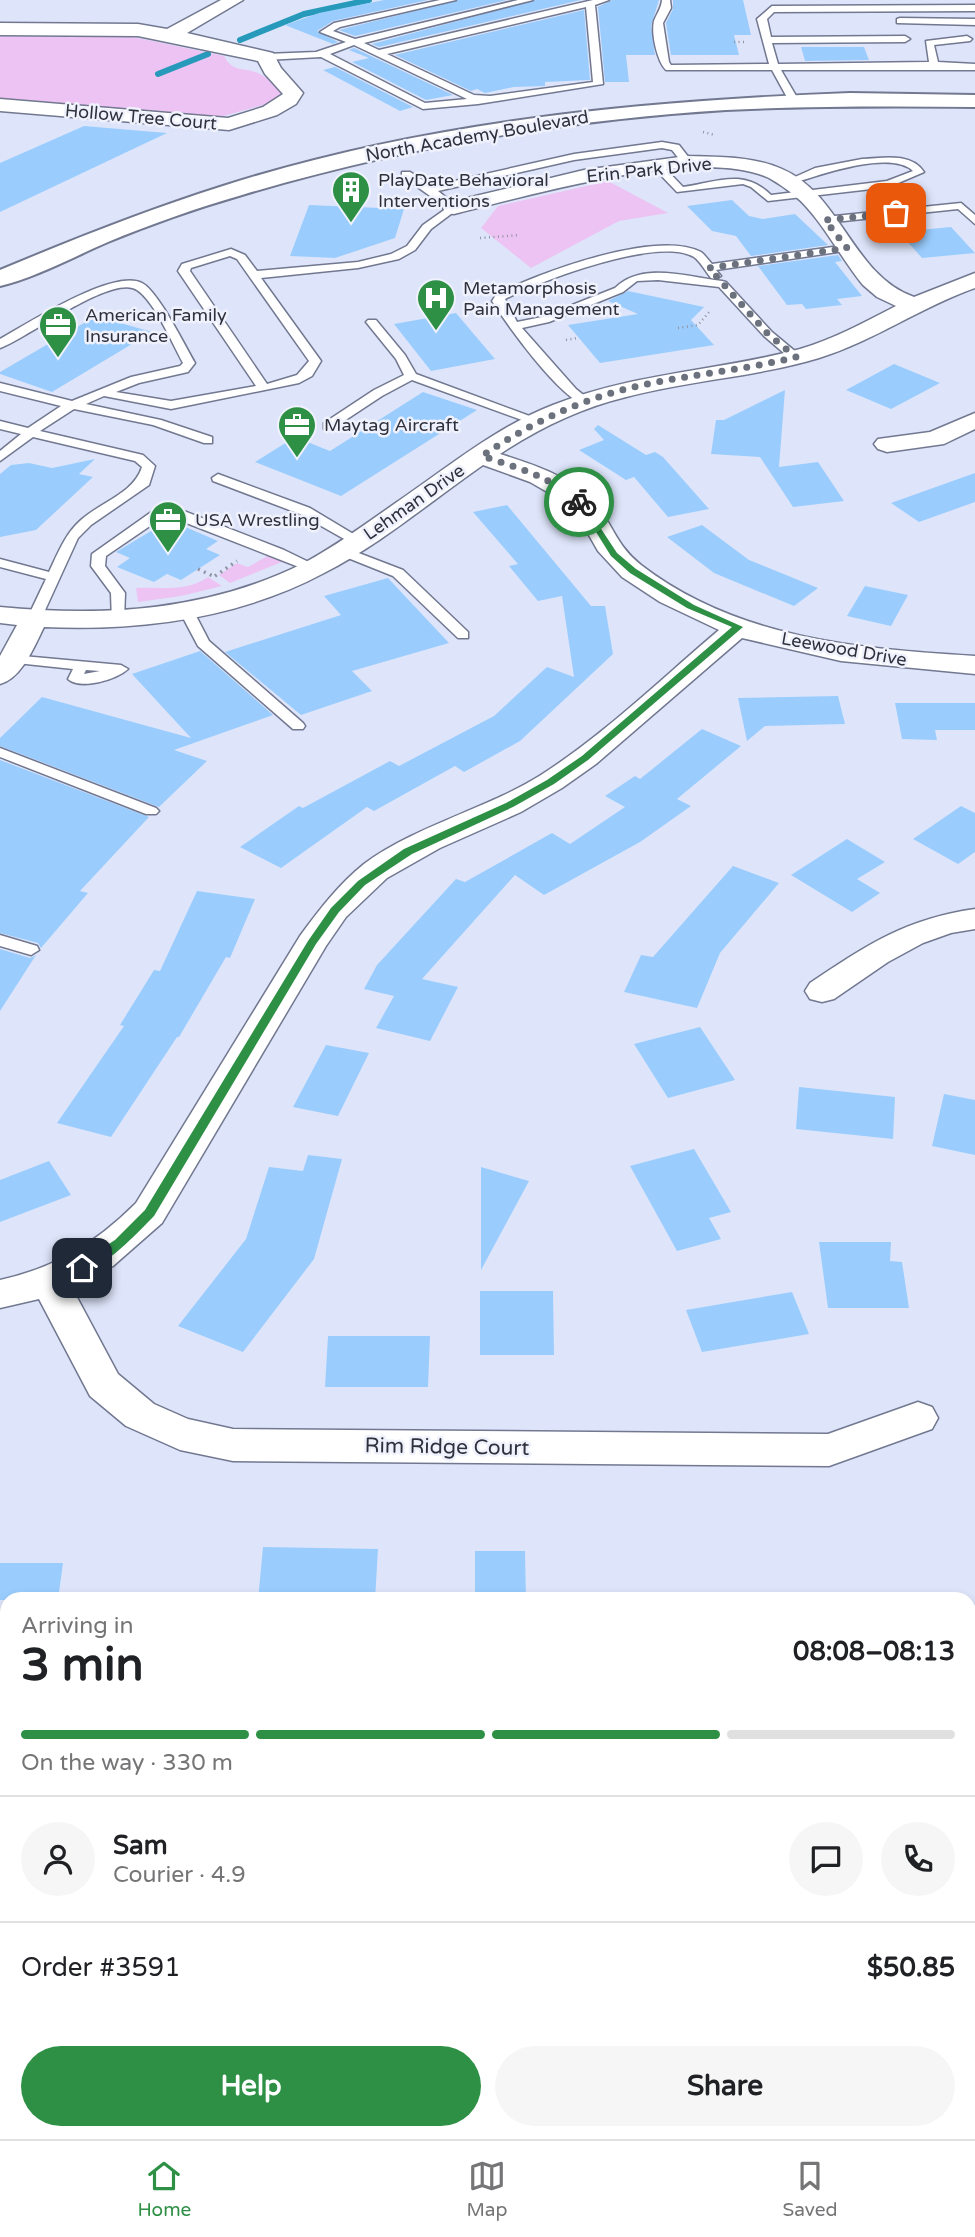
<!DOCTYPE html>
<html lang="en">
<head>
<meta charset="utf-8">
<style>
  :root { --surface:#fff; --page:#f6f6f6; --text:#202124; --muted:#757577; --line:#e0e0e0; --accent:#2d9045 }
  body { margin:0; font-family:"Varela Round",sans-serif; background:var(--page); color:var(--text); height:100vh; display:flex; flex-direction:column; font-size:26px; white-space:nowrap }
  * { box-sizing:border-box; margin:0 }
  p { font-size:23px; color:var(--muted) }
  .icon { flex:none; width:38px; height:38px; fill:none; stroke:currentColor; stroke-width:2; stroke-linecap:round; stroke-linejoin:round }
  .map { position:relative; flex:1; overflow:hidden }
  .details { position:absolute; left:0px; top:1592px; width:976px; height:548px; display:flex; flex-direction:column; background:var(--surface); border-radius:21px 21px 0 0; box-shadow:0 4px 10px #0003 }
  .details>* { flex:none }
  .pin { position:absolute; display:grid; place-items:center; width:60px; height:60px; color:#fff; margin:-30px; border-radius:14px; box-shadow:0 4px 10px #0006 }
  .courier { position:absolute; display:grid; place-items:center; width:70px; height:70px; margin:-35px; border:5px solid #2d9045; border-radius:50%; background:#fff; color:#222; box-shadow:0 2px 9px #0007 }
  .headline em { font-style:normal; font-weight:700 }
  .headline div { display:flex; flex-direction:column-reverse }
  .headline { display:flex; align-items:center; justify-content:space-between; height:119px; padding:0 21px }
  h1 { font-size:46px; font-weight:700; line-height:52px }
  .bar { display:grid; grid-template-columns:repeat(4,1fr); gap:10px 7px; align-content:center; height:84px; padding:0 21px }
  .bar i { height:9px; border-radius:5px; background:var(--line) }
  .bar .on { background:var(--accent) }
  .bar p { grid-column:span 4 }
  .line { display:flex; align-items:center; gap:18px; padding:0 21px; border-top:2px solid var(--line) }
  .line div { flex:1 }
  .round { display:grid; place-items:center; flex:none; width:74px; height:74px; border-radius:37px; background:var(--page) }
  .cta { display:flex; gap:14px; margin-top:auto; padding:14px 21px }
  .cta a { flex:1; height:80px; border-radius:42px; background:var(--accent); color:#fff; font-size:28px; font-weight:700; line-height:80px; text-align:center }
  .cta a+a { background:var(--page); color:var(--text) }
  .dock { display:flex; justify-content:space-around; align-items:center; height:98px; border-top:2px solid var(--line); background:var(--surface); font-size:19px; color:var(--muted) }
  .dock a { display:grid; justify-items:center; gap:4px }
  .dock .on { color:var(--accent) }
  .map>svg:first-child { display:block }
  .green { fill:#ecc3f2 }
  .lines { fill:none; stroke-linecap:round; stroke-linejoin:round }
  .stream { stroke:#279abb; stroke-width:6 }
  .building { fill:#9acdfe }
  .service-casing { stroke:#717890; stroke-width:3 }
  .minor-casing { stroke:#717890; stroke-width:3 }
  .trunk-casing { stroke:#717890; stroke-width:4 }
  .path-far1 { stroke:#9095a5; stroke-width:2.5; stroke-dasharray:1 3.5; stroke-linecap:butt }
  .path { stroke:#9095a5; stroke-width:3.5; stroke-dasharray:2 4.5; stroke-linecap:butt }
  .service { fill:#fff; fill-rule:evenodd }
  .minor { fill:#fff; fill-rule:evenodd }
  .trunk { fill:#fff; fill-rule:evenodd }
  .route { fill:#2d9045 }
  .done { stroke:#6c717e; stroke-width:7; stroke-dasharray:0 12.6 }
  .labels { text-anchor:middle; dominant-baseline:central; stroke-width:5; stroke-linejoin:round; paint-order:stroke }
  .far-street-label { font-size:18px; fill:#2f323c; stroke:#eff2fd }
  .far-poi-label { font-size:18px; fill:#2f323c; stroke:#eff2fd; text-anchor:start }
  .street-label { font-size:21px; fill:#2f323c; stroke:#eff2fd }
</style>
</head>
<body>
<div class="map">
<svg width="975" height="2139" viewBox="0 0 975 2139">
  <rect width="100%" height="100%" fill="#dee5fa"/>
  <!-- green -->
  <path class="green" d="M0 36 133 37 224 56C233 73 244 67 258 73 267 77 275 85 283 90L278 101 216 118 0 101Z
    M608 181 668 213 619 221 531 268 481 228 498 206Z
    M269 555 284 561 230 583 219 575 237 563 248 567Z
    M208 577 222 586 181 596 138 602 136 588C160 587 188 592 208 577Z"/>
  <g class="lines">
    <!-- stream -->
    <path class="stream" d="M240 40 304 14 369 0
      M158 74 208 54"/>
  </g>
  <!-- building -->
  <path class="building" d="M384 0H428L333 21 317 31 338 42 333 44 285 25 319 13Z
    M459 0H507L355 36 339 30Z
    M536 0H581L379 47 372 44Z
    M612 0H659L651 26 655 55H626L629 82H605L598 7Z
    M673 0H743L751 35H734L739 55H671L666 23 673 9Z
    M584 10 590 80 545 82V86L514 87 485 93 477 89 471 91 395 55Z
    M801 47H864L869 60 805 61Z
    M354 48 453 95 426 100 352 62 369 58 349 50Z
    M335 67 413 107 400 111 323 70Z
    M84 126 167 133 0 212V163Z
    M732 200 749 216 763 219 795 214 828 245 751 256 736 236 712 231 687 206Z
    M309 205 404 209 395 238 335 258 290 256Z
    M951 227 975 253 922 258 899 232Z
    M838 255 842 261 835 262 862 296 837 299 842 305 806 309 802 304 787 305 758 266Z
    M628 291 704 307 691 320 714 345 600 363 568 325 638 314 608 301Z
    M456 313 495 359 431 371 394 324Z
    M96 316 152 332 52 392 0 374V372Z
    M894 364 940 383 891 409 846 390Z
    M785 390 779 467 818 462 844 501 793 507 760 457 711 454 716 420H724Z
    M423 392 477 410 341 496 255 462 295 437 330 451Z
    M598 425 646 455 655 452 663 457 709 509 668 517 634 477 626 480 579 450 604 440 594 429Z
    M95 459 79 474 93 477 36 530 0 537V474L11 465 29 463 52 468Z
    M975 473V502L919 522 891 503Z
    M507 505 591 606H605L613 654 520 741 464 772 455 766 374 811 367 807 281 868 240 847 299 806 303 808 390 761 399 766 494 716 547 667 574 677 562 596 538 601 509 566 518 564 473 512Z
    M702 525 749 560 818 588 794 606 714 573 667 537Z
    M183 526 218 541 206 549 220 555 181 580 167 574 154 582 117 567 130 558 116 552 156 528 170 534Z
    M388 578 449 643 352 671 372 691 301 715 225 652 341 615 324 596Z
    M865 586 908 595 891 626 847 616Z
    M200 651 273 715 174 750 207 761 159 807 0 746V738L42 697 191 738 132 674Z
    M838 696 845 724 765 726 747 741 738 698Z
    M895 703H975V730H935L937 740 902 739Z
    M702 729 741 746 677 799 691 806 640 842 544 895 515 875 422 979 458 987 430 1041 376 1028 394 996 364 989 377 965 456 879 465 882 552 833 570 844 625 807 605 796 635 776 640 779Z
    M0 760 149 817 80 891 88 893 41 948 38 943 0 933Z
    M961 806 975 813V852L958 864 913 839Z
    M847 839 885 862 857 879 880 893 852 912 791 875Z
    M733 866 779 883 720 953 697 1008 624 992 641 955 653 957Z
    M197 891 255 899 230 958 226 957 179 1037H177L111 1137 57 1123 124 1026 120 1025 154 970 160 971Z
    M0 949 30 958 36 955 0 1011Z
    M700 1027 735 1080 668 1098 634 1044Z
    M326 1045 369 1053 338 1116 293 1107Z
    M799 1087 895 1097 893 1139 796 1129Z
    M944 1094 975 1100V1155L932 1146Z
    M694 1149 731 1212 709 1218 721 1239 677 1251 630 1166Z
    M308 1155 342 1159 314 1259 243 1352 178 1326 246 1239 269 1167 303 1171Z
    M49 1161 71 1195 0 1222V1180Z
    M481 1167 529 1181 481 1270Z
    M819 1242H891L890 1261 902 1262 909 1308H828Z
    M480 1291H553L554 1355H480Z
    M792 1292 809 1334 702 1352 686 1310Z
    M328 1336H430L428 1387H325Z
    M263 1547 378 1549 375 1600H258Z
    M475 1551H525L526 1600H475Z
    M0 1563H63L58 1600H0Z"/>
  <g class="lines">
    <defs>
      <path id="service" d="M440 0H456L340 27 333 31 355 39 518 0H533L364 43 379 50 593 0H609L595 5 603 84 478 104 423 109 321 57 266 60 261 57 266 54 316 52 346 42 320 32 334 23ZM586 7 593 82 490 96 474 95 387 54ZM354 45 467 99 425 103 330 54Z
        M662 0H670L671 8 663 23 669 62 671 65 769 64 757 19 772 6 975 5V11L774 12 767 19 771 37 905 36 910 39 905 42 772 43 778 64 929 62 926 41 967 36 972 39 970 41 934 45 938 62 975 64V70H781L799 101 794 104 789 101 772 70H666C657 61 651 33 654 21 657 13 661 9 662 0Z
        M900 18 975 19V25L897 23V19Z
        M662 142 679 145 693 163 692 165H684L672 150 662 148 574 160 438 191 459 208 431 229 415 250 399 259 358 268 261 278 321 361 312 376 299 383 171 409 104 396 86 404 161 420 212 437V443H204L153 425 74 409 40 431 143 455 155 466 149 485 91 525 78 538 41 619 39 622H29L27 619 46 579 0 567V559L49 572C58 553 65 534 81 520 101 502 134 493 142 467L135 461 33 437 0 461V451L21 434 0 429V421L28 428 61 406 0 391V383L72 401 131 377 180 366 183 363C172 343 155 302 137 290 113 273 26 339 0 348V339C27 324 113 268 142 283 158 291 185 346 195 363L188 372 139 383 116 392 171 401 256 386 178 271 182 264 231 249 245 255 257 271 358 262 391 254 407 246 423 225 447 208 402 176V172H410L432 186 574 154ZM230 256 237 259 309 361 297 375 267 384 190 271 191 268Z
        M862 159C883 158 911 152 924 172L889 187 768 201 751 187 743 184 677 192 652 166 661 164 683 187C717 182 744 168 771 195L887 181 913 171C890 149 817 176 791 184L786 181 815 168Z
        M961 203 975 215V224L958 209 825 223 820 220 825 217Z
        M847 245 852 248 851 250 716 270 721 276 715 279 711 278C706 272 700 261 694 257 658 236 540 281 505 299L517 322 542 317 615 288C642 261 688 277 722 281L726 282 772 332 802 357 792 360 764 336 719 287 658 280 637 281 623 292 549 322 522 328 576 389 591 401 585 405C558 396 508 326 492 301L496 295C538 273 656 229 701 252 705 255 709 261 712 264Z
        M368 320H376L405 355 416 374 543 421 537 425 533 424 412 380 382 396 332 429H324V423L374 390 404 375 396 359 366 322Z
        M218 474 310 508 365 541 363 544H353L300 514 213 481 212 478Z
        M171 506 284 550 321 568 319 571H309L166 515 106 556 105 566 125 593 124 620 117 624 112 623 111 593 91 566 92 554 157 508Z
        M343 547 403 570 468 632V638H458L393 576 338 554 336 551Z
        M187 608 194 612 209 641 303 723 305 726 303 729H293L198 646 180 612Z
        M12 655 121 665 128 669C116 680 81 690 68 679L73 669 7 662V656ZM86 670 100 671 84 674Z
        M0 748 156 808 159 811 156 814H146L0 757Z
        M0 935 37 946 39 950 31 955 0 946Z"/>
      <path id="minor" d="M221 0H243L187 33 273 53 281 68 303 93 296 104 277 115 229 130 0 111V99L228 118 263 107 283 94 265 74 258 61 138 36 0 35V23L138 24 167 29Z
        M687 156C718 157 753 156 782 169 842 195 852 275 914 297L975 273V288C921 307 874 341 819 358 756 377 690 380 626 397 581 408 539 428 500 454 535 465 573 477 597 506 614 527 617 546 641 565 737 639 859 649 975 656V674L841 661 742 638 596 764 562 788 521 812 440 848 387 878 346 917 326 946 162 1223 113 1266 72 1288 118 1374 154 1404 188 1419 233 1429 828 1434 918 1402 932 1407 938 1418 932 1429 829 1466 233 1461 180 1450 126 1426 90 1396 39 1299 0 1308V1280C55 1268 96 1243 136 1203L300 936C319 910 339 884 364 864 417 825 485 810 541 775 605 734 661 679 719 630L660 602 622 577 598 551 578 516 556 497 530 482 483 465C431 501 381 544 324 573 238 619 140 631 44 627 34 647 22 678 0 684V656L17 625 0 623V607C105 617 208 611 304 563 336 546 367 523 397 502 447 468 496 427 553 405 633 373 718 371 800 349 834 339 865 322 896 306L877 297 863 285C842 260 819 215 795 196 788 190 778 183 769 178 700 145 527 196 454 214L446 213 443 208 446 203 584 170Z
        M975 413V429L944 444 887 452 878 449 874 444 878 439 930 432Z
        M975 909V929L951 933 923 943 888 962 834 999 822 1002 810 999 805 991 810 983C867 945 905 919 975 909Z
        M0 1742H7V1784H0Z
        M970 1748H975V1790H970Z
        M907 2133H959V2139H907Z"/>
      <path id="trunk" d="M850 93 975 95V107C892 106 809 106 726 110 563 120 399 148 242 195 197 208 151 224 108 242 73 257 37 277 0 286V270C74 239 147 210 223 186 426 121 639 101 850 93Z"/>
    </defs>
    <!-- service casing -->
    <use href="#service" class="service-casing"/>
    <!-- minor casing -->
    <use href="#minor" class="minor-casing"/>
    <!-- trunk casing -->
    <use href="#trunk" class="trunk-casing"/>
    <!-- path-far1 -->
    <path class="path-far1" d="M734 42H747
      M703 132 715 135
      M480 238 520 235
      M678 328 698 325 710 311
      M566 340 578 338"/>
    <!-- path -->
    <path class="path" d="M198 569 215 577
      M215 576 237 561"/>
    <!-- service -->
    <use href="#service" class="service"/>
    <!-- minor -->
    <use href="#minor" class="minor"/>
    <!-- trunk -->
    <use href="#trunk" class="trunk"/>
  </g>
  <!-- route -->
  <path class="route" d="M576 500H582L617 553 636 569 694 605 743 627 588 760 554 784 513 807 412 854 365 885 339 912 316 944 154 1216C139 1231 99 1275 78 1271V1264L115 1240 145 1210 308 941 331 908 358 881 404 849 506 803 547 780 582 756 732 627 687 608 630 573 611 556Z"/>
  <g class="lines">
    <!-- done -->
    <path class="done" d="M579 502C551 477 516 467 482 456 532 422 583 398 643 385 693 374 745 370 796 357L768 334 709 268 847 248 825 220 896 213"/>
  </g>
  <!-- icons -->
  <defs>
    <symbol id="building-pin" viewBox="-11 -11 22 30"><path d="M0 17L-7.5 6A9.5 9.5 0 1 1 7.5 6Z" fill="#2d9045" stroke="#eff2fd"/><path d="M-4-6H4V6H1V3H-1V6H-4ZM-2.5-4.3h1.7v1.8h-1.7ZM.8-4.3h1.7v1.8H.8ZM-2.5-1h1.7V.8h-1.7ZM.8-1h1.7V.8H.8Z" fill="#fff"/></symbol>
    <symbol id="hospital-pin" viewBox="-11 -11 22 30"><path d="M0 17L-7.5 6A9.5 9.5 0 1 1 7.5 6Z" fill="#2d9045" stroke="#eff2fd"/><path d="M-5-5h3v3.5h4V-5h3V5h-3V1.5h-4V5h-3Z" fill="#fff"/></symbol>
    <symbol id="office-pin" viewBox="-11 -11 22 30"><path d="M0 17L-7.5 6A9.5 9.5 0 1 1 7.5 6Z" fill="#2d9045" stroke="#eff2fd"/><path d="M-6-3h4V-5.5h4V-3h4V5H-6ZM-1-4.5V-3h2v-1.5ZM-6 0V1H6V0Z" fill="#fff"/></symbol>
  </defs>
  <g fill-rule="evenodd">
    <use href="#building-pin" x="329" y="168" width="44" height="60"/>
    <use href="#hospital-pin" x="414" y="276" width="44" height="60"/>
    <use href="#office-pin" x="36" y="303" width="44" height="60"/>
    <use href="#office-pin" x="275" y="403" width="44" height="60"/>
    <use href="#office-pin" x="146" y="498" width="44" height="60"/>
  </g>
  <g class="labels">
    <!-- far-street labels -->
    <g class="far-street-label">
      <text transform="translate(141 117) rotate(5)">Hollow Tree Court</text>
      <text transform="translate(477 136) rotate(-10)">North Academy Boulevard</text>
      <text transform="translate(649 170) rotate(-6)">Erin Park Drive</text>
      <text transform="translate(414 502) rotate(-35)">Lehman Drive</text>
      <text transform="translate(844 649) rotate(10)">Leewood Drive</text>
    </g>
    <!-- far-poi labels -->
    <g class="far-poi-label">
      <text x="378" y="180">PlayDate Behavioral<tspan x="378" dy="21">Interventions</tspan></text>
      <text x="463" y="288">Metamorphosis<tspan x="463" dy="21">Pain Management</tspan></text>
      <text x="85" y="315">American Family<tspan x="85" dy="21">Insurance</tspan></text>
      <text x="324" y="425">Maytag Aircraft</text>
      <text x="195" y="520">USA Wrestling</text>
    </g>
    <!-- street labels -->
    <g class="street-label">
      <text transform="translate(447 1447) rotate(1)">Rim Ridge Court</text>
    </g>
  </g>
</svg>
<div class="pin" style="left:896px;top:213px;background:#ea580c"><svg class="icon" aria-label="bag" viewBox="0 0 24 24"><path d="M5 8h14l-1 12H6zM9 8a3 3 0 0 1 6 0"/></svg></div>
<div class="pin" style="left:82px;top:1268px;background:#1f2937"><svg class="icon" aria-label="home" viewBox="0 0 24 24"><path d="M3 11l9-7 9 7M6 9v11h12V9"/></svg></div>
<div class="courier" style="left:579px;top:502px"><svg class="icon" aria-label="bike" viewBox="0 0 24 24"><circle cx="6" cy="16" r="4"/><circle cx="18" cy="16" r="4"/><path d="M6 16l4-8h5l3 8M10 8l3 8H6M13 5h3"/></svg></div>
<section class="details">
<div class="headline"><div><h1>3 min</h1><p>Arriving in</p></div><em>08:08–08:13</em></div>
<div class="bar"><i class="on"></i><i class="on"></i><i class="on"></i><i></i><p>On the way · 330 m</p></div>
<div class="line" style="height:126px"><a class="round"><svg class="icon" aria-label="person" viewBox="0 0 24 24"><circle cx="12" cy="8" r="4"/><path d="M4 21q1-7 8-7t8 7"/></svg></a><div><b>Sam</b><p>Courier · 4.9</p></div><a class="round"><svg class="icon" aria-label="chat" viewBox="0 0 24 24"><path d="M4 5h16v11H9l-5 4z"/></svg></a><a class="round"><svg class="icon" aria-label="phone" viewBox="0 0 24 24"><path d="M5 4h4l2 5-3 2q2 4 5 5l2-3 5 2v4C11 20 4 13 5 4z"/></svg></a></div>
<div class="line" style="height:91px"><div>Order #3591</div><b>$50.85</b></div>
<div class="cta"><a>Help</a><a>Share</a></div>
</section>
</div>
<nav class="dock">
<a class="on"><svg class="icon" aria-label="home" viewBox="0 0 24 24"><path d="M3 11l9-7 9 7M6 9v11h12V9"/></svg>Home</a>
<a><svg class="icon" aria-label="map" viewBox="0 0 24 24"><path d="M3 6l6-2 6 2 6-2v14l-6 2-6-2-6 2zM9 4v14M15 6v14"/></svg>Map</a>
<a><svg class="icon" aria-label="saved" viewBox="0 0 24 24"><path d="M7 4h10v16l-5-4-5 4z"/></svg>Saved</a>
</nav>
</body>
</html>
